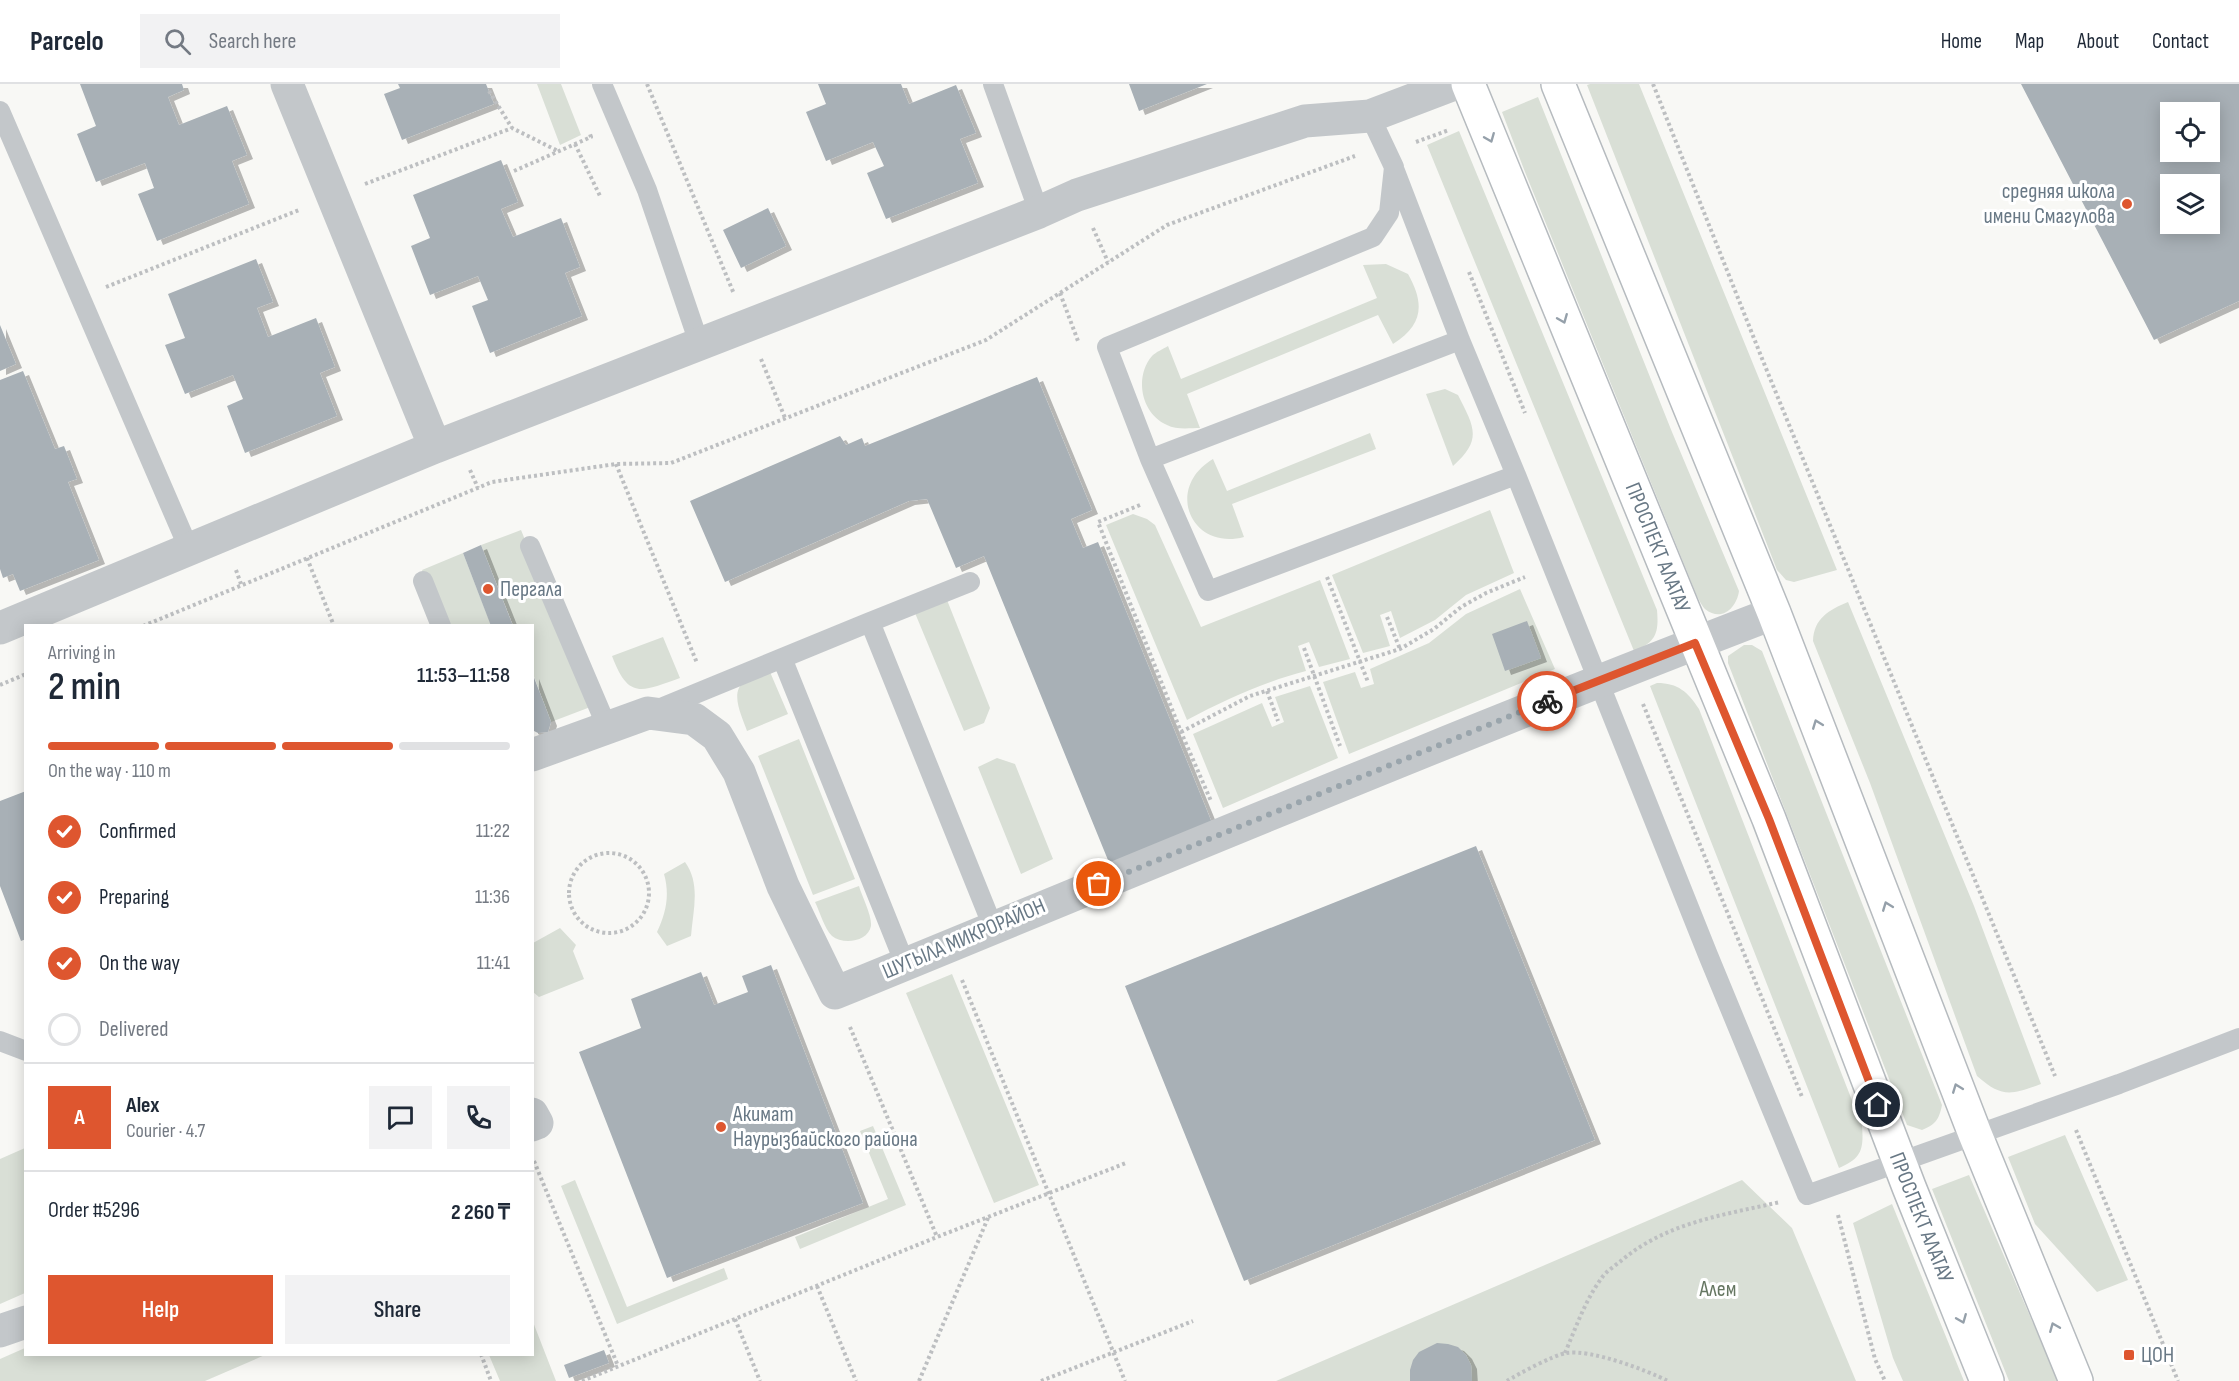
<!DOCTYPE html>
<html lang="en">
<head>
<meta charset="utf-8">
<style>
  :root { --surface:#fff; --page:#f2f2f3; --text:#1f2937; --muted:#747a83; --line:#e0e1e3; --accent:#de562f }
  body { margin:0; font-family:"Sofia Sans Condensed",sans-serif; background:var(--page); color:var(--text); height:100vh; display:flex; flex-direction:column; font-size:22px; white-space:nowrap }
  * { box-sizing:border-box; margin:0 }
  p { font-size:20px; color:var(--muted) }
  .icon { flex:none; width:33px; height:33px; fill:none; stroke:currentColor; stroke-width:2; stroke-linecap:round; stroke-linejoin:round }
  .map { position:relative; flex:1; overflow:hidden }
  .sheet { position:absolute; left:24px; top:540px; width:510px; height:732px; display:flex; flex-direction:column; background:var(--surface); border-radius:0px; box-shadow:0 3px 15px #0003 }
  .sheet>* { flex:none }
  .buttons { position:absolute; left:2160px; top:18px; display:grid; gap:12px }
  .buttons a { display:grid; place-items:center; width:60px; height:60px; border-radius:0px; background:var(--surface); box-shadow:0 3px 15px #0003; font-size:30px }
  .pin { position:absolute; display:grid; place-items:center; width:51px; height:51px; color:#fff; margin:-26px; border:3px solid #fff; border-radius:50%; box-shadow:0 2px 6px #0007 }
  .courier { position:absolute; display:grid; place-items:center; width:60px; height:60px; margin:-30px; border:4px solid #de562f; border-radius:50%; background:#fff; color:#222; box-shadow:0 2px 8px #0007 }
  .head em { font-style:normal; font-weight:600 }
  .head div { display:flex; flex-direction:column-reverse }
  .head { display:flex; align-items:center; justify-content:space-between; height:102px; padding:0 24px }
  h1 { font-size:39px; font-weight:600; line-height:45px }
  .bar { display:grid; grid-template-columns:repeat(4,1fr); gap:9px 6px; align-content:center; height:72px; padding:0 24px }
  .bar i { height:8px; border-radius:4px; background:var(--line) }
  .bar .active { background:var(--accent) }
  .bar p { grid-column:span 4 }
  .line { display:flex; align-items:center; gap:15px; padding:0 24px; border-top:2px solid var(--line) }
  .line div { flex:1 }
  .round { display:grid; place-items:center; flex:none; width:63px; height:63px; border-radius:0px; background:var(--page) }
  ol { padding:0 24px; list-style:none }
  li { display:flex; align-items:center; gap:18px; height:66px }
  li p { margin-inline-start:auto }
  li .icon { padding:6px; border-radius:50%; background:var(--accent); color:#fff; stroke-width:4 }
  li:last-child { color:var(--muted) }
  li i { width:33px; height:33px; border:3px solid var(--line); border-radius:50% }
  .cta { display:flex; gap:12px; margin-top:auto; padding:12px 24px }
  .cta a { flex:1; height:69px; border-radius:0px; background:var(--accent); color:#fff; font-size:24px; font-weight:600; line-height:69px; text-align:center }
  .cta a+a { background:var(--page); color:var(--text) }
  header { display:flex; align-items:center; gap:36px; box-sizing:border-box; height:84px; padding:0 30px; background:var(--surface); border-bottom:2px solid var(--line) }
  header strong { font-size:28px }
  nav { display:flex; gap:33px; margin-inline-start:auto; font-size:21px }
  .search { width:420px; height:54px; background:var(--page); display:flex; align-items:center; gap:15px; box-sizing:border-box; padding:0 21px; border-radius:0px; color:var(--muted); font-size:22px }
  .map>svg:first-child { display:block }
  .green { fill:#d9dfd6 }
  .building { fill:#a8b0b6; fill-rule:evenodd; filter:url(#shadow) }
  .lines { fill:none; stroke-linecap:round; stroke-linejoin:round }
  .secondary-casing { stroke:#b6bbbf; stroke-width:36 }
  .path { stroke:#bdbfc1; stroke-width:4; stroke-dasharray:3 3; stroke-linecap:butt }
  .service { stroke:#c3c7ca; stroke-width:20 }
  .minor { stroke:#c3c7ca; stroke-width:33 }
  .secondary { stroke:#fff; stroke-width:33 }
  .oneway { stroke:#95a0aa }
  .done { stroke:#9aa5ac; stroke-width:6; stroke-dasharray:0 10.8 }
  .route { stroke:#de562f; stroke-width:8 }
  .poi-dot { fill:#de562f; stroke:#fff; stroke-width:2 }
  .labels { text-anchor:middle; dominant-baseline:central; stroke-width:6; stroke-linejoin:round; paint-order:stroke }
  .poi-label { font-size:22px; fill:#687885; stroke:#fff; text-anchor:start }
  .street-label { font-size:22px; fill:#687885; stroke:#fff }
  .park-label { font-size:22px; fill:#667762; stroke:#fff }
</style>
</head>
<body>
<header>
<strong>Parcelo</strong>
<div class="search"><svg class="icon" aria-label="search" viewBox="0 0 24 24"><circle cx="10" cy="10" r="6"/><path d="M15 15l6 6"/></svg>Search here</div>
<nav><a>Home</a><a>Map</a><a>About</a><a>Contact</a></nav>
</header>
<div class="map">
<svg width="2239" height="1297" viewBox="0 0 2239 1297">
  <defs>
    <filter id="shadow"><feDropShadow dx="6" dy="4" stdDeviation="0" flood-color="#0004"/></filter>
  </defs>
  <rect width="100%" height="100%" fill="#f8f8f5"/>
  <!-- green -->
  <path class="green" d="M537 0H561L581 51 560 61Z
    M1590 0H1639L1837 486 1794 498 1786 496 1777 486 1587 1Z
    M1538 13 1672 348 1739 507C1737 523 1722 539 1705 525 1702 522 1699 516 1697 512L1525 88 1502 28Z
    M1459 47 1657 526C1659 549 1656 558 1634 567L1427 61Z
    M1386 180 1408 190C1425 220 1423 241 1393 260L1378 231 1187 310 1200 344C1190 344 1176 346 1167 341 1141 330 1134 293 1152 272 1156 268 1163 265 1168 262L1181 295 1377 214 1363 181Z
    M1445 305 1458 311C1474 343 1483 355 1453 382L1426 310Z
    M1370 349 1376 365 1232 420 1244 453C1191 467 1164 404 1213 375L1227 407Z
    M1490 426 1514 489 1466 511 1435 536 1400 554 1391 527 1380 531 1390 562 1363 569 1332 491Z
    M1133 430 1147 435 1155 441 1201 543 1320 496 1350 575 1319 583 1309 558 1298 562 1306 587C1264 598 1226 615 1187 636L1106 441Z
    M521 446 593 622 551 638 533 590 532 542 513 541 481 461Z
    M463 469 491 541H444L422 486Z
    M1520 505 1555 585 1349 670 1323 598 1355 588 1361 604 1374 600 1370 585 1429 559 1466 530Z
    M947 516 990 624 984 639 964 647 915 529Z
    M1848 518 1974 822 2041 1000C2011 1011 2002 1014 1977 992L1870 699 1813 557C1814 534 1829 526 1848 518Z
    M663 553 680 594C642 607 629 617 612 572Z
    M1744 561H1752L1762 567 1942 1021C1939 1036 1935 1041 1922 1046L1907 1041 1728 579V572Z
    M770 588 788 630 747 647C743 634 729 609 744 598 751 593 763 591 770 588Z
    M1657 599C1678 599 1688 608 1699 625L1862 1042C1864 1066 1861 1075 1839 1084L1650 602Z
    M1310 602 1338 674 1223 724 1193 650 1262 619 1272 643 1284 638 1275 613Z
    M799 655 855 795 813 811 758 672Z
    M997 674 1015 680 1053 775 1021 790 978 683Z
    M685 778C701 800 693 827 691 852L667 862 657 848C666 829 670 811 664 790Z
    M859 802C862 813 872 831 871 842 868 858 843 861 832 852 824 844 820 828 815 818Z
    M560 844 576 861 573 867 584 895 539 913 533 908V859Z
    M952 890 1039 1101 994 1119 906 909Z
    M873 1042 906 1121 800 1165 795 1153 888 1115 860 1047Z
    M2065 1051 2128 1196 2097 1208 2035 1140 2008 1073Z
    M25 1064V1209L0 1220V1075Z
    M1969 1091 2058 1297H2009L1932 1105Z
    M575 1096 627 1223 724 1184 728 1195 617 1240 561 1102Z
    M1742 1096 1792 1144 1856 1297H1276Z
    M1892 1120 1964 1297H1903L1893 1274 1853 1139Z
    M533 1238 556 1297H500L489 1271 532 1270Z
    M25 1264 26 1270 265 1271 205 1297H0V1275Z"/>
  <!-- building -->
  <path class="building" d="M80 0H182L184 6 168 13 179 41 227 22 247 71 232 77 249 120 157 157 138 110 154 104 145 79 96 98 77 50 96 42Z
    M398 0H486L494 20 402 56 384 10 400 4Z
    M818 0H901L909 20 956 1 976 49 960 55 978 99 886 135 867 89 884 82 873 58 826 77 806 28 826 20Z
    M1129 0H1207L1139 27Z
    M2021 0H2239V217L2154 256ZM2170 28H2210V68H2170ZM2170 100H2210V140H2170Z
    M501 76 518 118 501 125 513 153 561 134 580 183 565 189 582 232 490 269 472 222 488 216 478 192 430 211 411 162 430 154 413 111Z
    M768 124 786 162 741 184 723 146Z
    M256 175 273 218 257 224 268 253 316 234 335 283 320 289 337 332 245 369 227 322 243 315 233 291 185 310 165 261 185 254 168 210Z
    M0 241 16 280 0 287Z
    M23 287 55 365 64 362 77 395 68 398 99 476 20 507 13 490 3 494 0 485V296Z
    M1037 293 1092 426 1071 435 1083 464 1098 458 1212 739 1110 781 984 472 956 484 927 415 909 417 725 498 690 417 840 352 846 361 862 354 865 362Z
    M481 461 513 542H491L463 469Z
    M1527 537 1541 574 1505 587 1492 550Z
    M533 591 551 638 548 648 538 649 532 646Z
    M26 707V855L21 857 0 802V717Z
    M1476 762 1595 1056 1244 1197 1125 902Z
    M771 881 863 1119 667 1194 579 968 641 944 631 915 701 888 714 921 748 908 742 892Z
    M1437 1259 1448 1260 1458 1263 1466 1271 1471 1281 1472 1297H1410V1286L1413 1276 1419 1268Z
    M604 1266 609 1279 569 1294 564 1281Z"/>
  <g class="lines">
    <defs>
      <g id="secondary">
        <path id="s1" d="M1468 0 1769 735 1909 1103 1987 1297"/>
        <path d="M1558 0 1774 529 1975 1050 2076 1297"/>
      </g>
    </defs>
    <!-- secondary casing -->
    <use href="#secondary" class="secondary-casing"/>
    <!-- path -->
    <path class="path" d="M647 0 734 210
      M1653 0 1763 277 2055 992
      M489 7 512 44
      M1416 58 1449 46
      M575 60 600 112
      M514 87 591 53 590 50
      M365 100 512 44 558 67
      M1093 144 1108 178
      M1469 188 1525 329
      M106 203 299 126
      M1060 209 1078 257
      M761 275 785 334
      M616 380 697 579
      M470 386 478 404
      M1140 421 1098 438 1181 648 1211 717
      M307 474 334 542
      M236 486 241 500
      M1327 493 1368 598
      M1387 533 1400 565
      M143 542 492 398 616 380 671 379 986 256 1167 141 1355 72
      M1304 564 1340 662
      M0 601 26 590
      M1267 607 1278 637
      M1643 620 1802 1013
      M1181 648 1250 612 1400 565 1434 545 1461 523 1486 509 1525 493
      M569 809a40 40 0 1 1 80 0a40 40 0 1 1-80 0Z
      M962 896 1125 1297
      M850 943 937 1153
      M2076 1046 2178 1297
      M534 1077 618 1282
      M1838 1131 1875 1275 1885 1297
      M817 1202 856 1297
      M735 1235 760 1297
      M1565 1269C1576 1243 1585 1217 1601 1195 1606 1187 1615 1182 1622 1176 1668 1138 1724 1131 1780 1118
      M481 1270 491 1297
      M582 1297 937 1153 1126 1079
      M919 1297 988 1134
      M1041 1297 1193 1237
      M1507 1297C1518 1290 1554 1271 1566 1269 1591 1265 1646 1286 1668 1297"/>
    <!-- service -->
    <path class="service" d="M602 0 647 106 699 259
      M993 0 1039 128
      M0 27 189 465
      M1370 32 1394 83 1389 129 1373 153 1107 263 1150 375 1208 507 1516 391 1708 871 1807 1111 2119 1000 2239 954
      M1395 87 1460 256 1516 391
      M1150 375 1460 256
      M530 462 607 643
      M423 497 441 542
      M870 538 970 498
      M782 574 905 880
      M656 626 870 538 993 843
      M0 957 26 967"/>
    <!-- minor -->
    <path class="minor" d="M287 0 435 363
      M0 544 435 363 1039 128 1077 111 1305 37 1370 32 1454 0
      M532 671 648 629 694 635 717 652 739 688 783 802 835 909C1148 781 1459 650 1774 529
      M532 1030 537 1039 532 1041
      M0 1247 26 1238"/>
    <!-- secondary -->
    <use href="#secondary" class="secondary"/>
  </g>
  <!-- one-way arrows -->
  <defs><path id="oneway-chevron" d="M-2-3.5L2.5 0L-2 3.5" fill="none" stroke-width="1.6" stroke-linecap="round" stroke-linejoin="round" transform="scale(1.5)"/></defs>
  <g class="oneway">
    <use href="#oneway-chevron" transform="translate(1490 54) rotate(68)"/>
    <use href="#oneway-chevron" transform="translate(1563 235) rotate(68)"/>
    <use href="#oneway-chevron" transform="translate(1817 640) rotate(-111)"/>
    <use href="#oneway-chevron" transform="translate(1887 822) rotate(-111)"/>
    <use href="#oneway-chevron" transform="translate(1957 1004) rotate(-111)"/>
    <use href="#oneway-chevron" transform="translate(1962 1235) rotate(68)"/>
    <use href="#oneway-chevron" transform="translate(2054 1243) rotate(-112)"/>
  </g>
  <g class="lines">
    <!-- done -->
    <path class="done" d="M1099 800 1547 617"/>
    <!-- route -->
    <path class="route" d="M1547 617 1695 559 1769 735 1878 1021"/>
  </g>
  <!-- markers -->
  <g class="poi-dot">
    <circle cx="2127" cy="120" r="6"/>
    <circle cx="488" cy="505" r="6"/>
    <circle cx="721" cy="1043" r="6"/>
    <rect x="2123" y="1265" width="12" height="12" rx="3"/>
  </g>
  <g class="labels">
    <!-- poi labels -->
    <g class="poi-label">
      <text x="2115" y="107" text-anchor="end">средняя школа<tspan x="2115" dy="25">имени Смагулова</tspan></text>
      <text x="500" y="505">Пергала</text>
      <text x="733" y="1030">Акимат<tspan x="733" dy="25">Наурызбайского района</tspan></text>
      <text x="2141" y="1271">ЦОН</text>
    </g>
    <!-- street labels -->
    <g class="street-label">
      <text stroke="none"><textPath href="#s1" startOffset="501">ПРОСПЕКТ АЛАТАУ</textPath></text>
      <text transform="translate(964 855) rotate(-23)">ШУГЫЛА МИКРОРАЙОН</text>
      <text stroke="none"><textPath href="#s1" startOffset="1221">ПРОСПЕКТ АЛАТАУ</textPath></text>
    </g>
    <!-- park labels -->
    <g class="park-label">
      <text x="1718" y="1205">Алем</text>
    </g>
  </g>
</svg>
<div class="buttons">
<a><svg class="icon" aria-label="locate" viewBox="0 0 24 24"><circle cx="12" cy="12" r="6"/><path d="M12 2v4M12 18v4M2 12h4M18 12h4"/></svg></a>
<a><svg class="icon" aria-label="layers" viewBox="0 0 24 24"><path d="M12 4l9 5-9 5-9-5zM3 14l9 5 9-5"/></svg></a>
</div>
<div class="pin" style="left:1099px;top:800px;background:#ea580c"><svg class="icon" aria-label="bag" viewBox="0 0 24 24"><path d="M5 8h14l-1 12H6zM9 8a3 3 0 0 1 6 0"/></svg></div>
<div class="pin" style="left:1878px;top:1021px;background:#1f2937"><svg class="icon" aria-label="home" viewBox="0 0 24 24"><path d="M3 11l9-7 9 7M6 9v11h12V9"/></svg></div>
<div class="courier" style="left:1547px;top:617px"><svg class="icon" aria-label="bike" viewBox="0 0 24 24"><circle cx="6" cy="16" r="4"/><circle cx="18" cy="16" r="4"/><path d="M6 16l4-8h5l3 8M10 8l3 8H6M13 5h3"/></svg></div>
<section class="sheet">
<div class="head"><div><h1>2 min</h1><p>Arriving in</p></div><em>11:53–11:58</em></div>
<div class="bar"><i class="active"></i><i class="active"></i><i class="active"></i><i></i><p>On the way · 110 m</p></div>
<ol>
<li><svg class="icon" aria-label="check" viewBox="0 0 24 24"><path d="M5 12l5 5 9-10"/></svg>Confirmed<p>11:22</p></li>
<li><svg class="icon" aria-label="check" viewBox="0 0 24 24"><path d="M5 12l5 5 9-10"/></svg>Preparing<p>11:36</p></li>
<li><svg class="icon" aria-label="check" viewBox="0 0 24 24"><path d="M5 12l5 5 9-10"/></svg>On the way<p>11:41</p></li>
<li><i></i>Delivered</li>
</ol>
<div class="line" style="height:108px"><b class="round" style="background:var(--accent);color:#fff">A</b><div><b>Alex</b><p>Courier · 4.7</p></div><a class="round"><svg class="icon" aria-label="chat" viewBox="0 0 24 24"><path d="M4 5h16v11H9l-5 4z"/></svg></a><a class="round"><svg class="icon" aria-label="phone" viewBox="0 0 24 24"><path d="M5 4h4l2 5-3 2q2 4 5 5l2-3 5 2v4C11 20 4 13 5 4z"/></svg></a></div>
<div class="line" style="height:78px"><div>Order #5296</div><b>2 260 ₸</b></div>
<div class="cta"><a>Help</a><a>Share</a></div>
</section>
</div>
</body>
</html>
